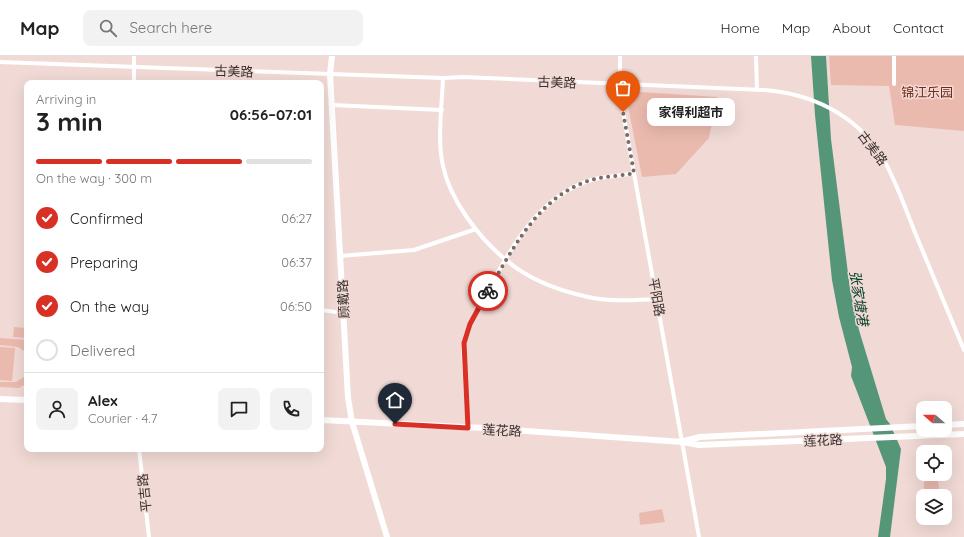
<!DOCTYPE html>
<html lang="en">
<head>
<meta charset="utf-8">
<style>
  :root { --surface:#fff; --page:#f2f2f2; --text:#222; --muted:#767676; --line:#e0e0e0; --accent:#d93025 }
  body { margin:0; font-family:Quicksand,"Noto Sans SC",sans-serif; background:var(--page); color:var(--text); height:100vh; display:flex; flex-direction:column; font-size:15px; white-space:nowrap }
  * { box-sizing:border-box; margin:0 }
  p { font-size:13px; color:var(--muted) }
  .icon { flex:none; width:22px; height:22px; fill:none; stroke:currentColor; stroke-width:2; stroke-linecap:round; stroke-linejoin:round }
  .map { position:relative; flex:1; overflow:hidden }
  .sheet { position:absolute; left:24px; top:24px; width:300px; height:372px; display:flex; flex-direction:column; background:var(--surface); border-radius:8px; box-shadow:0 4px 16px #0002 }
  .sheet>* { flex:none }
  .needle { width:26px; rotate:290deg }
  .controls { position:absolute; left:916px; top:345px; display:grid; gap:8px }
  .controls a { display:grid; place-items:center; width:36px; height:36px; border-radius:8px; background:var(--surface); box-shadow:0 4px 16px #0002; font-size:20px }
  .pin { position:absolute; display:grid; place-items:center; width:34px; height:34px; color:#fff; margin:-41px -17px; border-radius:50% 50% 50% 0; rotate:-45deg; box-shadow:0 0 4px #0007 }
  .pin .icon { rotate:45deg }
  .courier { position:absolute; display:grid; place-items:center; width:40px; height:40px; margin:-20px; border:3px solid #d93025; border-radius:50%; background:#fff; color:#222; box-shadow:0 1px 5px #0007 }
  .bubble { position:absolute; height:28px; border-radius:8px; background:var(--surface); box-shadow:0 4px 16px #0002; font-size:13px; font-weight:700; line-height:28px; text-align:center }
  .headline em { font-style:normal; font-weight:700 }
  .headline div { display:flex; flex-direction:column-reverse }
  .headline { display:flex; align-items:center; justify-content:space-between; height:68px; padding:0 12px }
  h1 { font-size:26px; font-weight:700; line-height:30px }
  .bar { display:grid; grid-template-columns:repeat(4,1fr); gap:6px 4px; align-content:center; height:48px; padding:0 12px }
  .bar i { height:5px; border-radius:3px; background:var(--line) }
  .bar .active { background:var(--accent) }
  .bar p { grid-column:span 4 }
  .line { display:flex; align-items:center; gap:10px; padding:0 12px; border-top:1px solid var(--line) }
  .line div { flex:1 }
  .round { display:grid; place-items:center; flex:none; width:42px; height:42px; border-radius:8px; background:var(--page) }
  ol { padding:0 12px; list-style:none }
  li { display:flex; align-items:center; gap:12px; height:44px }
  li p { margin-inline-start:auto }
  li .icon { padding:4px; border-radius:50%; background:var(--accent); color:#fff; stroke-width:4 }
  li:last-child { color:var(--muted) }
  li i { width:22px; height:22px; border:2px solid var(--line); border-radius:50% }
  header { display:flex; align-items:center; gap:24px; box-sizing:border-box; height:56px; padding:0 20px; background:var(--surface); border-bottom:1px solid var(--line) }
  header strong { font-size:19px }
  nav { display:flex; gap:22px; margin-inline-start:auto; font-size:14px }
  .search { width:280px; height:36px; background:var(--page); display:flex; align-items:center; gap:10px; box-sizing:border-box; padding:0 14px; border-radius:8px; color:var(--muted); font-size:15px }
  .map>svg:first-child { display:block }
  .green { fill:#ebbaaf }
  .water { fill:#559679 }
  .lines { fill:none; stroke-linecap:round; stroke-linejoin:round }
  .street { stroke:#fff; stroke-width:4 }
  .secondary { stroke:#fff; stroke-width:6 }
  .done { stroke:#786b68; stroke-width:4; stroke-dasharray:0 7.2 }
  .route { stroke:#d93025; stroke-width:5 }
  .labels { text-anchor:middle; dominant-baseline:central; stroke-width:3; stroke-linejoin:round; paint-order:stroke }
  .street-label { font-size:13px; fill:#372f2d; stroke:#f1dad5 }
  .park-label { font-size:13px; fill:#75291a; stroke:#f1dad5 }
  .water-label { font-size:14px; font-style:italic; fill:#043d29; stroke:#f1dad5 }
</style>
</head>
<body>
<header>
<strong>Map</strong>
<div class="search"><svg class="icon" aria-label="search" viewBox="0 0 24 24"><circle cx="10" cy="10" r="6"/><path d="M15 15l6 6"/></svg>Search here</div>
<nav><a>Home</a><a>Map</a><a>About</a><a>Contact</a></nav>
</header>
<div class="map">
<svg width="964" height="481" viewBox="0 0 964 481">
  <rect width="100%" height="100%" fill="#f1dad5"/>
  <!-- green -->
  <path class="green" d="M829 0H964V75L895 69 889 30 831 29Z
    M625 35 717 41 709 82 676 118 642 121Z
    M14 271 27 272V282L13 281Z
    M0 282 27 284V297L18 291 0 289Z
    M0 291 15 292 12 325 0 324Z
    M27 319V327L19 332 0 331V326H16Z
    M925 418H937L940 440H923Z
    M662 453 665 466 640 469 639 457Z"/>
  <!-- water -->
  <path class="water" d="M811 0H826L831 83 850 233 859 274 886 363 890 368 901 393 890 481H878L886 423V411L851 320 852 311 839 261 832 224 815 59Z"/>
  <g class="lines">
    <!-- street -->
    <path class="street" d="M134 0V27
      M620 0V39L699 481
      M756 0 757 34
      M894 0V28
      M0 6 443 22 463 21 763 34C810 37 855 58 881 99 896 124 905 152 916 179 932 217 948 256 964 294
      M443 22C442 49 437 84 443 110 450 144 479 182 506 204 528 223 560 235 588 241 610 246 634 244 657 243
      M332 49 442 54
      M340 200 414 194 476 173
      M321 254 343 257
      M468 372 463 293 465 281 470 268C500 215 529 140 595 123 608 120 621 120 634 117
      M139 393 149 481"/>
    <!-- secondary -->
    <path class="secondary" d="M332 0 330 18 348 342 352 366 387 481
      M0 343 27 344
      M321 364 484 372 683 386 699 389 964 378
      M945 369 964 368
      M684 385 700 381 923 370"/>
  </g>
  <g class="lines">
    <!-- done -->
    <path class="done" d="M488 235C514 191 540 137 595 123 608 120 622 120 634 117L623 56"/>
    <!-- route -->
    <path class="route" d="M395 368 468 372 464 287 470 268 488 235"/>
  </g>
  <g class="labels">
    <!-- street labels -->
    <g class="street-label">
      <text transform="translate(234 15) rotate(2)">古美路</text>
      <text transform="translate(557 26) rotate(2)">古美路</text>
      <text transform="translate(873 92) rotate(53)">古美路</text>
      <text transform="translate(657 241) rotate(80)">平阳路</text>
      <text transform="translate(343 243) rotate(-93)">顾戴路</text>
      <text transform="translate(502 374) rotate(3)">莲花路</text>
      <text transform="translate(823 384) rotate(-3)">莲花路</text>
      <text transform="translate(144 437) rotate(-96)">平吉路</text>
    </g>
    <!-- park labels -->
    <g class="park-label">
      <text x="927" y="36">锦江乐园</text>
    </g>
    <!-- water labels -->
    <g class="water-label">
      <text transform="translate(859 242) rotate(81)">张家塘港</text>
    </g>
  </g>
</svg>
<div class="controls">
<a><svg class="needle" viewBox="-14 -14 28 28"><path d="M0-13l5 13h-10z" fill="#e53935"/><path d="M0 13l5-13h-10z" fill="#767676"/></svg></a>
<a><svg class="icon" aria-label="locate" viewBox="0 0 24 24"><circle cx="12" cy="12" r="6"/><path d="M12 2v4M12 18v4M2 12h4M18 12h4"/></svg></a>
<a><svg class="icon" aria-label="layers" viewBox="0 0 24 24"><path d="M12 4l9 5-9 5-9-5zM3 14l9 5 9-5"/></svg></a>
</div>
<div class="pin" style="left:623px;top:56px;background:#ea580c"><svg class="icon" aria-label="bag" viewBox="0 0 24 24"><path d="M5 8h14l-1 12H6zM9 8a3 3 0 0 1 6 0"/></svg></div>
<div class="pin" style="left:395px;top:368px;background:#1f2937"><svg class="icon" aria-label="home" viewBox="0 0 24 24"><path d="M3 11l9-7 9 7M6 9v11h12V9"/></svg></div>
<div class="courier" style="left:488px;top:235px"><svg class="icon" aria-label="bike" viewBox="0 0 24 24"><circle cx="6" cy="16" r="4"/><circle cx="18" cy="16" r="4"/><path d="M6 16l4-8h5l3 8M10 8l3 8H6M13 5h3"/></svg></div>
<div class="bubble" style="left:647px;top:42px;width:88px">家得利超市</div>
<section class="sheet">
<div class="headline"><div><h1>3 min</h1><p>Arriving in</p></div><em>06:56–07:01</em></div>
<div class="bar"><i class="active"></i><i class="active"></i><i class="active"></i><i></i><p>On the way · 300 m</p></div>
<ol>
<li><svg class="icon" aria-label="check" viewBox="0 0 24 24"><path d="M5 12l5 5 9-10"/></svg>Confirmed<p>06:27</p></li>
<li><svg class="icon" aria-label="check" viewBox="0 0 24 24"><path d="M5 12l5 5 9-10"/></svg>Preparing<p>06:37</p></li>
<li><svg class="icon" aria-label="check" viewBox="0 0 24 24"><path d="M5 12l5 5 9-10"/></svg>On the way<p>06:50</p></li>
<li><i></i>Delivered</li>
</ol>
<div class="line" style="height:72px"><a class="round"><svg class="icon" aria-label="person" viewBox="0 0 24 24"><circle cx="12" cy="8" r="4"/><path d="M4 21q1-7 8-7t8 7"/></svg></a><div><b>Alex</b><p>Courier · 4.7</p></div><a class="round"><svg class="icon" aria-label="chat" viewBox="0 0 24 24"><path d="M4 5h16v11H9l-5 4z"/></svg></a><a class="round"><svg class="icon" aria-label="phone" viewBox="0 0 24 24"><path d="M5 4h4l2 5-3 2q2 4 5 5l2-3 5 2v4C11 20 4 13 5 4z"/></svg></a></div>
</section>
</div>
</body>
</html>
